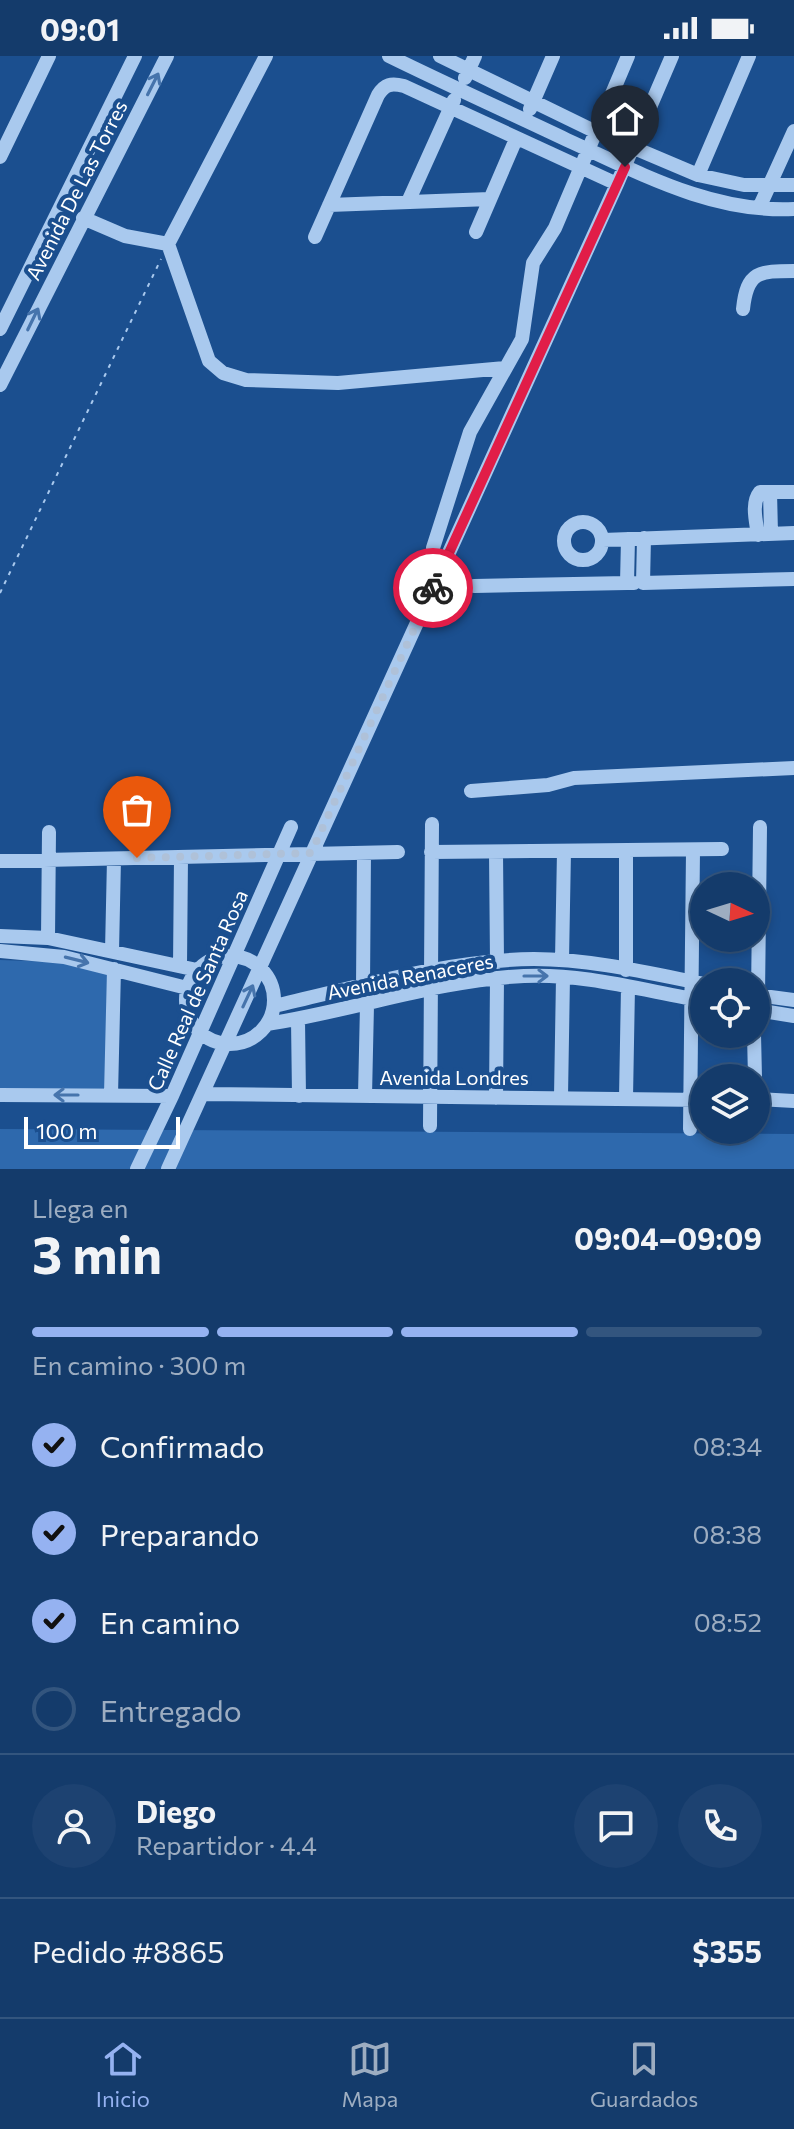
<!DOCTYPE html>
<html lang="es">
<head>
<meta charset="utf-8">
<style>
  :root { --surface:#143b6b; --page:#1d4271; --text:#f1f3f6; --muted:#9dadc1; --line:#33557e; --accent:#95b2f1 }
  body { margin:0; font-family:Commissioner,sans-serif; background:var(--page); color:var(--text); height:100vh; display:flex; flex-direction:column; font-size:30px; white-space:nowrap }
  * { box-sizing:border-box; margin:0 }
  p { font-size:26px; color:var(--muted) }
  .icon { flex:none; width:44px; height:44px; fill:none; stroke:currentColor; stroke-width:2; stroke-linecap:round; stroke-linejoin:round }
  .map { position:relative; height:1113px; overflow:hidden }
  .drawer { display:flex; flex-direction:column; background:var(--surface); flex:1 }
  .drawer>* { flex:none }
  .needle { width:52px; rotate:94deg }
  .buttons { position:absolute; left:690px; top:816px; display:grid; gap:16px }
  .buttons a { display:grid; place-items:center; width:80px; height:80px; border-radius:50%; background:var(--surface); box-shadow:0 4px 12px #0003,0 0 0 2px var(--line); font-size:40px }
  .scale { position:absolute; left:24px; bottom:20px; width:156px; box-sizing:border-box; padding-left:8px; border:4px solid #fff; border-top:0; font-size:22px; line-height:28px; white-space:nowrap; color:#fff; -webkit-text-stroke:6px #1b4f8f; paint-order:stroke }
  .pin { position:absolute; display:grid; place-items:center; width:68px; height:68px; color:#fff; margin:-82px -34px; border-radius:50% 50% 50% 0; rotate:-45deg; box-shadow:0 0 8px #0007 }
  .pin .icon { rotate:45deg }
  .courier { position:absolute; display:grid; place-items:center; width:80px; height:80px; margin:-40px; border:6px solid #e11d48; border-radius:50%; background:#fff; color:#222; box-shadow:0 2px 10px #0007 }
  .headline em { font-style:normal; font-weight:700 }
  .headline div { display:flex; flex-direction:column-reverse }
  .headline { display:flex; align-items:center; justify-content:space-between; height:136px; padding:0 32px }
  h1 { font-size:52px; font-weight:700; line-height:60px }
  .bar { display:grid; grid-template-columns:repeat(4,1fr); gap:12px 8px; align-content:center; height:96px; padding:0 32px }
  .bar i { height:10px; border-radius:6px; background:var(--line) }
  .bar .active { background:var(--accent) }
  .bar p { grid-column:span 4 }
  .line { display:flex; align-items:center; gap:20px; padding:0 32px; border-top:2px solid var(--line) }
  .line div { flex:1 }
  .round { display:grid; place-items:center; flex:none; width:84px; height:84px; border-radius:42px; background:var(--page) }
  ol { padding:0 32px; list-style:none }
  li { display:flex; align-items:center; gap:24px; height:88px }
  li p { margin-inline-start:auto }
  li .icon { padding:8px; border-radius:50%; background:var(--accent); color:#111; stroke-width:4 }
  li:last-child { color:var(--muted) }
  li i { width:44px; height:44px; border:4px solid var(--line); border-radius:50% }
  .status { display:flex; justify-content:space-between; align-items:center; height:56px; padding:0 40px; background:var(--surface); direction:ltr }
  .status svg { height:22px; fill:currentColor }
  .dock { display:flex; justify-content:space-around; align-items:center; height:112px; border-top:2px solid var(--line); background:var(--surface); font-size:22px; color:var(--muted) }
  .dock a { display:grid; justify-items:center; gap:4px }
  .dock .active { color:var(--accent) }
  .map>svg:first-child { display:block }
  .green { fill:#2e69ad }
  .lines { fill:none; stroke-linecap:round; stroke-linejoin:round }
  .path { stroke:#a9c9ee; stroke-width:2; stroke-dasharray:4 6; stroke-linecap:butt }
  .minor { stroke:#a9c9ee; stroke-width:14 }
  .oneway { stroke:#4674ac }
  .done { stroke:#afc1d8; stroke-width:8; stroke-dasharray:0 14.4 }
  .route { stroke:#e11d48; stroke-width:10 }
  .labels { text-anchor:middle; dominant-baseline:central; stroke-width:8; stroke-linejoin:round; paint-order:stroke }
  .street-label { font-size:20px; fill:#fff; stroke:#1b4f8f }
</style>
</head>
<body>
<div class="status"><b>09:01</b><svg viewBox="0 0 49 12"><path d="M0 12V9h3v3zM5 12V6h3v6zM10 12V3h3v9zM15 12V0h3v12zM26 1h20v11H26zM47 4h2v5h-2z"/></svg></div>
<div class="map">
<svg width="794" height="1113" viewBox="0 0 794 1113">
  <rect width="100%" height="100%" fill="#1b4f8f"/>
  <!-- green -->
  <path class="green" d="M0 904 58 906 107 918 106 1033H0Z
    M0 1073 794 1078V1113H0Z"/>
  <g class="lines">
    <!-- path -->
    <path class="path" d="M0 537 161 203"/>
    <!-- minor -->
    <path class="minor" d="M389 0C448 29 508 56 567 84 640 117 711 157 794 153
      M440 0 594 75 698 119 744 129H794
      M465 22 475 0
      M530 53 553 0
      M0 101 49 0
      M698 119 749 0
      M408 146 454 44
      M329 149 490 143
      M759 152 794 75
      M83 162 125 180 168 188 209 305 223 317 246 324 338 327 505 312
      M476 176 516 83
      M315 181 378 39C385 28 391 27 404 30L617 128
      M168 188 266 0
      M743 253C747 215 759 215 794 215
      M0 273 135 0
      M0 329 167 0
      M770 436 771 477
      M564 485a19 19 0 1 1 38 0a19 19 0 1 1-38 0Z
      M758 479C756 465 751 447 760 436H794
      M644 482 643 527 794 523
      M628 483 627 527H634
      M603 484 794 477
      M433 492 470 376 522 283 533 207 555 172 628 0
      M474 530 627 527
      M471 735 548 729 574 722 794 712
      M431 796 722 793
      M496 796 497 906
      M0 805 398 796
      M0 880 48 882 197 914
      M48 882 49 776
      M0 895 64 901 187 932
      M112 895 114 803
      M186 944a44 44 0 1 1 88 0a44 44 0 1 1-88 0Z
      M562 904 564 795
      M180 910 181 801
      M626 914V795
      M363 930 364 797
      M756 939 794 944
      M758 939 760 771
      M274 950C358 931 447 904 534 903 590 903 649 917 704 928
      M756 954 794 960
      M298 964 299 1040
      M267 968C353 955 437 924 524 920 584 917 645 935 704 945
      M754 978 755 1022
      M204 1038 704 1044
      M0 1039 172 1040
      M111 1039 114 913
      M365 1040 367 949
      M561 1041 563 921
      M496 1042 497 922
      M626 1042 628 931
      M756 1043 794 1045
      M430 1070 432 768
      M690 1073 693 795
      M137 1113 172 1040 291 771
      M168 1113 617 128 672 0"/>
  </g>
  <!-- one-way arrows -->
  <defs><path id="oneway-shaft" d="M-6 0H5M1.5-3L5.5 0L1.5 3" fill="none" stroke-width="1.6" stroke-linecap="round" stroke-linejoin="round" transform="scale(2)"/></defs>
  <g class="oneway">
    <use href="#oneway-shaft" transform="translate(153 28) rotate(-63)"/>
    <use href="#oneway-shaft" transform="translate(33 263) rotate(-64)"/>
    <use href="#oneway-shaft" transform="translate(77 904) rotate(14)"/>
    <use href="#oneway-shaft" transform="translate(536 920)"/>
    <use href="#oneway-shaft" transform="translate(248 940) rotate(-65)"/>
    <use href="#oneway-shaft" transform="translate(66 1039) rotate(-180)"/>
  </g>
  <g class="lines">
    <!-- done -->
    <path class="done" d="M137 802 311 797 433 532"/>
    <!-- route -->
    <path class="route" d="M433 532 625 111"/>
  </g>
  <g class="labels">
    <!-- street labels -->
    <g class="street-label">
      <text transform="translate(76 134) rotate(-63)">Avenida De Las Torres</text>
      <text transform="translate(410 920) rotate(-11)">Avenida Renaceres</text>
      <text transform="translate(197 934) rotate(-66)">Calle Real de Santa Rosa</text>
      <text x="454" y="1021">Avenida Londres</text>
    </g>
  </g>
</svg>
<div class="buttons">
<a><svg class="needle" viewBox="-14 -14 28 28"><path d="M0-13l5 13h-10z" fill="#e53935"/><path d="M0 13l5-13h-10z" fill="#9dadc1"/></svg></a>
<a><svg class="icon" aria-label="locate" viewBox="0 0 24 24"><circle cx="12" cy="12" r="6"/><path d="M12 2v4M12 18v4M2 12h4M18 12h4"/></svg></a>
<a><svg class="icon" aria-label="layers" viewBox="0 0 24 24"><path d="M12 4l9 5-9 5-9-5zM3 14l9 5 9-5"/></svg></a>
</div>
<div class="scale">100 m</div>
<div class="pin" style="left:137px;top:802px;background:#ea580c"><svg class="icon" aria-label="bag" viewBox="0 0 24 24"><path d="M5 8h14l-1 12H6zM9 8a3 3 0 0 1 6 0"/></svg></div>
<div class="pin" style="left:625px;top:111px;background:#1f2937"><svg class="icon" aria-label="home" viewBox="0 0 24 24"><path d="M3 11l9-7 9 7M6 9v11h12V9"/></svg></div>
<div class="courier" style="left:433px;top:532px"><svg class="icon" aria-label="bike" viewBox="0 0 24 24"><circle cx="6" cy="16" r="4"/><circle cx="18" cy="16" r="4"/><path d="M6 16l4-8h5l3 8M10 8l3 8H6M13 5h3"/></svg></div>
</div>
<section class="drawer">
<div class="headline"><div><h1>3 min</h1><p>Llega en</p></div><em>09:04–09:09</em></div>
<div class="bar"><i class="active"></i><i class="active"></i><i class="active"></i><i></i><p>En camino · 300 m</p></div>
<ol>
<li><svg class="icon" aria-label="check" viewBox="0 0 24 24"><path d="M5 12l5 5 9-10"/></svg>Confirmado<p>08:34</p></li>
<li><svg class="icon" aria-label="check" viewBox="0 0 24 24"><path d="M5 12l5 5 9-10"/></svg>Preparando<p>08:38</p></li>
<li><svg class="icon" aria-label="check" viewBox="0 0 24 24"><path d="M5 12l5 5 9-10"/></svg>En camino<p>08:52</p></li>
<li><i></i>Entregado</li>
</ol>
<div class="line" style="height:144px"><a class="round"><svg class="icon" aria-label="person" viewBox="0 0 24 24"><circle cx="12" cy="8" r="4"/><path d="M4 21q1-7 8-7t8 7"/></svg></a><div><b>Diego</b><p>Repartidor · 4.4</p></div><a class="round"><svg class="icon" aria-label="chat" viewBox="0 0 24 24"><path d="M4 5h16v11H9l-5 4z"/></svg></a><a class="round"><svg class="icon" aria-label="phone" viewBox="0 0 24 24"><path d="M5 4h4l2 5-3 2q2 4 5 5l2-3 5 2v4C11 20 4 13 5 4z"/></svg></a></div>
<div class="line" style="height:104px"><div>Pedido #8865</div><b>$355</b></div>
</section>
<nav class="dock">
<a class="active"><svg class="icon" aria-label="home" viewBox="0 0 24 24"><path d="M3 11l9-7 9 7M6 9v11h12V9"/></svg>Inicio</a>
<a><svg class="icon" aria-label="map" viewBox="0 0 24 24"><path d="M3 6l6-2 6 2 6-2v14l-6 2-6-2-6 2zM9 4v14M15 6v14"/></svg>Mapa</a>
<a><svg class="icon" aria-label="saved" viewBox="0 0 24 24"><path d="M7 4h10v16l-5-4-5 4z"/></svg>Guardados</a>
</nav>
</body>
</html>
